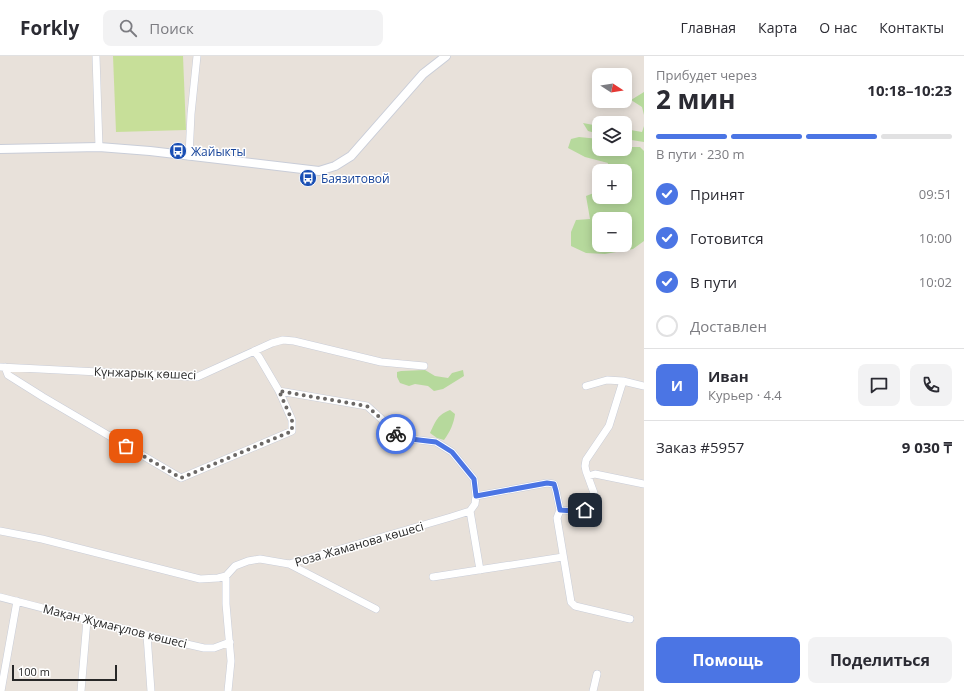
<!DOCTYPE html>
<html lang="ru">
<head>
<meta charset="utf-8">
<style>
  :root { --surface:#fff; --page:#f2f2f3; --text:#2b2b33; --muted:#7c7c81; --line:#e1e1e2; --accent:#4b75e4 }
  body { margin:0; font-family:"Open Sans",sans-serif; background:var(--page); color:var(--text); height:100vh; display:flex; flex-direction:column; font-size:15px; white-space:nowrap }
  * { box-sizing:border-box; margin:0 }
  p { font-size:13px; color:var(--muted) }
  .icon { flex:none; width:22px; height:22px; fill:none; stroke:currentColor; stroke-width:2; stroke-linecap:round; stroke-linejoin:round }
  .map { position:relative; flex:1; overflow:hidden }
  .details { display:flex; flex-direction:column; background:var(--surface); width:320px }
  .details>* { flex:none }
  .needle { width:26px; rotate:102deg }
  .buttons { position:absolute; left:592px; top:12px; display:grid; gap:8px }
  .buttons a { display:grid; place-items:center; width:40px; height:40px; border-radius:8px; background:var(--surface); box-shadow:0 2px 10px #0003; font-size:20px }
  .scale { position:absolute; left:12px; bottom:10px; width:105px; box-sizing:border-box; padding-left:4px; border:2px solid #272727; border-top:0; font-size:11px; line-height:14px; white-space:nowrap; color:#272727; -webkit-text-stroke:3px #fff; paint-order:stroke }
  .pin { position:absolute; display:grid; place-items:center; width:34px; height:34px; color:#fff; margin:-17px; border-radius:8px; box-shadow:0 2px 6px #0006 }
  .courier { position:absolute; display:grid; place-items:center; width:40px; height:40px; margin:-20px; border:3px solid #4b75e4; border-radius:50%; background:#fff; color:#222; box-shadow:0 1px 5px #0007 }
  .head em { font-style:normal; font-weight:700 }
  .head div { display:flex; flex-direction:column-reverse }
  .head { display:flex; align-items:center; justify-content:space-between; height:68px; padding:0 12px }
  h1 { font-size:26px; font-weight:700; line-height:30px }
  .bar { display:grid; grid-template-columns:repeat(4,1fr); gap:6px 4px; align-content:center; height:48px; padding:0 12px }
  .bar i { height:5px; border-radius:3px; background:var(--line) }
  .bar .selected { background:var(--accent) }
  .bar p { grid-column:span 4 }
  .line { display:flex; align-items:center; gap:10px; padding:0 12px; border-top:1px solid var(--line) }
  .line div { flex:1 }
  .round { display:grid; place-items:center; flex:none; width:42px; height:42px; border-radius:8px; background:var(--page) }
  ol { padding:0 12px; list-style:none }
  li { display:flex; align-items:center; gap:12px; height:44px }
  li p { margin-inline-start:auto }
  li .icon { padding:4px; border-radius:50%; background:var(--accent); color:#fff; stroke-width:4 }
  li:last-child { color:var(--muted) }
  li i { width:22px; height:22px; border:2px solid var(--line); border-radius:50% }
  .button { display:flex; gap:8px; margin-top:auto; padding:8px 12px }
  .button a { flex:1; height:46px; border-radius:8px; background:var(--accent); color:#fff; font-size:16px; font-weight:700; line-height:46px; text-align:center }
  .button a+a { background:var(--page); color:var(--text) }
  header { display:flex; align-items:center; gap:24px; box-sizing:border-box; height:56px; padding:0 20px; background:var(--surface); border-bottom:1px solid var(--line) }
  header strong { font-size:19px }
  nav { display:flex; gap:22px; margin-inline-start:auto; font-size:14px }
  .search { width:280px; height:36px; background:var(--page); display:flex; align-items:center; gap:10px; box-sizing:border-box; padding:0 14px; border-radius:8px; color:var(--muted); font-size:15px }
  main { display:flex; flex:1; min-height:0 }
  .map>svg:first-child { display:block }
  .green { fill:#b6d99c; fill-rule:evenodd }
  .pitch { fill:#c7df99 }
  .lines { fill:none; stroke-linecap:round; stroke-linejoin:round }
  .minor-casing { stroke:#c9cdd8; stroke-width:8 }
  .tertiary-casing { stroke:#c9cdd8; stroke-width:10 }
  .minor { stroke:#fff; stroke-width:7 }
  .tertiary { stroke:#fff; stroke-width:8 }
  .done { stroke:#6b6866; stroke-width:4; stroke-dasharray:0 7.2 }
  .route { stroke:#4b75e4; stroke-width:5 }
  .labels { text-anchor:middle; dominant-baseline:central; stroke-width:3; stroke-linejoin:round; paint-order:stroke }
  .transit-label { font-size:12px; fill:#164399; stroke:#fff; text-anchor:start }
  .street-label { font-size:12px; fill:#272727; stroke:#fff }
</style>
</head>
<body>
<header>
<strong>Forkly</strong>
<div class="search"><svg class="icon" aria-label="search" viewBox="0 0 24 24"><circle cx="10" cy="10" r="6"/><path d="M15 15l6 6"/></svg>Поиск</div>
<nav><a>Главная</a><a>Карта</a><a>О нас</a><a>Контакты</a></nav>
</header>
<main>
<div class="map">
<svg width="644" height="635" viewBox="0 0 644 635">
  <rect width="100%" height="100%" fill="#e8e1da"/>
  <!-- green -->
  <path class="green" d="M644 36V59L642 51 631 44Z
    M583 67 599 70V78L588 75Z
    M644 70V86L625 83V73L642 76Z
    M579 81 599 83V93H625V90L630 91H640L644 95V185L633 193 605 198 586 197 571 190V176L576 164 590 163 586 140 599 135V141H625V115H606L608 107 585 101 568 92 571 83ZM599 163H625V189H599Z
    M425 314 435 320 448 322 452 317 463 314 464 320 443 333 434 335 428 330 415 328 409 330 400 327 397 321V316L401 315Z
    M450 354 455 358C454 367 450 376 444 384L437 382 430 377C436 365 437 359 450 354Z"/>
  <!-- pitch -->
  <path class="pitch" d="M113 0H183L186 74 116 76Z"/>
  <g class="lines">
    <defs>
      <path id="minor" d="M96 0 99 91
        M189 100 191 58 197 0
        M0 311 197 321 272 287 283 284 294 285 381 306 424 310
        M5 311 8 319 43 341 181 422 292 375V364L279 335 259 301 254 295
        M586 330 607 324 623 325
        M588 420 595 418 644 428
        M476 440 547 427 554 428 556 435 560 454C572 455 581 456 591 451L594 445V437L586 415 585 410 586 404 609 370 623 325 644 330
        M560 454 557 462 571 546 575 550 630 563
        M470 455 480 514
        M0 475 42 483 200 523 218 522 226 520 235 510 248 505 260 503 289 508 451 461 470 455 475 448 476 440 474 423 452 396 436 386 402 382 394 377 386 367 367 350 279 335
        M289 508 376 553
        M226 520V548L231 605 228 635
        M433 521 563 501
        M0 541 147 579 204 592H214L230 586
        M147 579 151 635
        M1 635 17 545
        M81 635 87 564
        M593 635 597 618"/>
      <path id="tertiary" d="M0 93 99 91 150 95 319 115 335 110 351 100 423 18 446 0"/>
    </defs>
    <!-- minor casing -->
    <use href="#minor" class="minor-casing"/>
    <!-- tertiary casing -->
    <use href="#tertiary" class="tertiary-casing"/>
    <!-- minor -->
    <use href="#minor" class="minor"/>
    <!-- tertiary -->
    <use href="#tertiary" class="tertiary"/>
  </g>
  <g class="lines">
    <!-- done -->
    <path class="done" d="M126 390 181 422 292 375V364L279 335 367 350 386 367 396 378"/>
    <!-- route -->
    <path class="route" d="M396 378 402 382 436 386 452 396 474 423 476 440 547 427 554 428 556 435 560 454 574 455 585 454"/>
  </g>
  <!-- icons -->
  <defs>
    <symbol id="bus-disc" viewBox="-11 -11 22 22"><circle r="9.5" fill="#1a4fb4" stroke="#fff"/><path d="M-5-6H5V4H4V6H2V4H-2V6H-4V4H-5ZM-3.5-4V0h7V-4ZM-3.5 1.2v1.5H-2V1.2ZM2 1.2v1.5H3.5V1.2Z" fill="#fff"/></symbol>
  </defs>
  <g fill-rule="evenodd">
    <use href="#bus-disc" x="168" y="85" width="20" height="20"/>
    <use href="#bus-disc" x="298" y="112" width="20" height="20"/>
  </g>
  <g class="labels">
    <!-- transit labels -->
    <g class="transit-label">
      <text x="191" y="95">Жайыкты</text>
      <text x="321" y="122">Баязитовой</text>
    </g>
    <!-- street labels -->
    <g class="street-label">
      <text transform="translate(145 317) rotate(2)">Күнжарық көшесі</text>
      <text transform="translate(359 488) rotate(-16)">Роза Жаманова көшесі</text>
      <text transform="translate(115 570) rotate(14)">Мақан Жұмағұлов көшесі</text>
    </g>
  </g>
</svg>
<div class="buttons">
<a><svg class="needle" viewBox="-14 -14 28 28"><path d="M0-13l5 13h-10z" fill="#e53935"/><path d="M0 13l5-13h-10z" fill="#7c7c81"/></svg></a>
<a><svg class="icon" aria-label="layers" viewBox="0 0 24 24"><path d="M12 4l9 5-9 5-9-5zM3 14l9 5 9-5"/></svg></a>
<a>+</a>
<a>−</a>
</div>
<div class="scale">100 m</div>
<div class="pin" style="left:126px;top:390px;background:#ea580c"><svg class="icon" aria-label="bag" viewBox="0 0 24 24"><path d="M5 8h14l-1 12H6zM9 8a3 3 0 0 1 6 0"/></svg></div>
<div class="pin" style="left:585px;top:454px;background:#1f2937"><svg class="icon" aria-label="home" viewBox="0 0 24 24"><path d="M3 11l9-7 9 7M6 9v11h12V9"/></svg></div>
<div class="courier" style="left:396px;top:378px"><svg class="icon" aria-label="bike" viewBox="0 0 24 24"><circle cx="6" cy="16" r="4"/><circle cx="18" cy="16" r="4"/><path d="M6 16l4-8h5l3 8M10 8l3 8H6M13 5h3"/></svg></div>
</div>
<section class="details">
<div class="head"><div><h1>2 мин</h1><p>Прибудет через</p></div><em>10:18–10:23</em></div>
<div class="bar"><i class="selected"></i><i class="selected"></i><i class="selected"></i><i></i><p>В пути · 230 m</p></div>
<ol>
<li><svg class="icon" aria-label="check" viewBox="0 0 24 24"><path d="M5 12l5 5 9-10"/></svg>Принят<p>09:51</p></li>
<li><svg class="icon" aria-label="check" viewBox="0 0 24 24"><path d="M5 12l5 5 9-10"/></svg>Готовится<p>10:00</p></li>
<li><svg class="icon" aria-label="check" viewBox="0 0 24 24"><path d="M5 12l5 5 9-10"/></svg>В пути<p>10:02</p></li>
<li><i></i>Доставлен</li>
</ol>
<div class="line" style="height:72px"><b class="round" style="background:var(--accent);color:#fff">И</b><div><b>Иван</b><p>Курьер · 4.4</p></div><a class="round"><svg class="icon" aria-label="chat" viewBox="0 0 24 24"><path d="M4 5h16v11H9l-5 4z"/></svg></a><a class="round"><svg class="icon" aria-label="phone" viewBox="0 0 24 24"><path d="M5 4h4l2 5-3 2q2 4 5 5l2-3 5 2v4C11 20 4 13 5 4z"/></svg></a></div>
<div class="line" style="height:52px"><div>Заказ #5957</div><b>9 030 ₸</b></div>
<div class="button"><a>Помощь</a><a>Поделиться</a></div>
</section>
</main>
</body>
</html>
